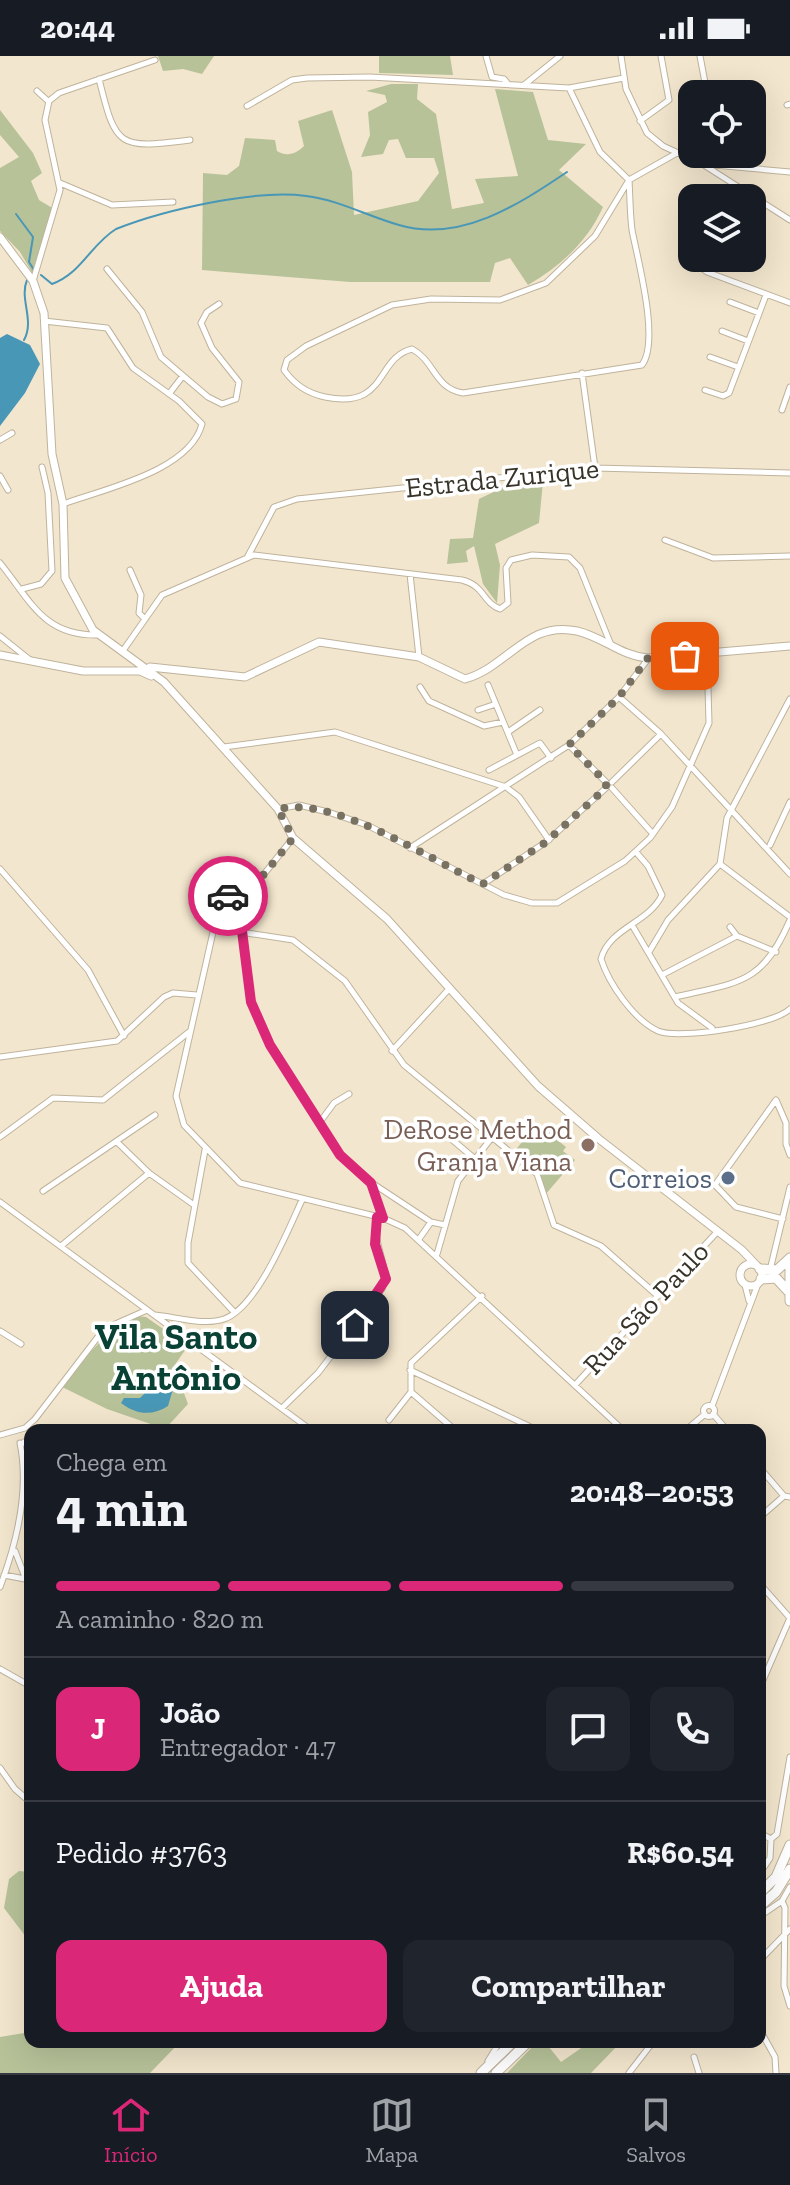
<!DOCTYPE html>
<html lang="pt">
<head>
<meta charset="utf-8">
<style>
  :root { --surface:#171b24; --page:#20242c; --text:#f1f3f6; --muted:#9ea1a6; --line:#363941; --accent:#db2777 }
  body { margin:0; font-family:"Zilla Slab",serif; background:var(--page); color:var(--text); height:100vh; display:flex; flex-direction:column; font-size:30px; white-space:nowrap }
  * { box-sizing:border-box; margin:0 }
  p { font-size:26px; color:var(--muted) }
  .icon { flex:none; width:44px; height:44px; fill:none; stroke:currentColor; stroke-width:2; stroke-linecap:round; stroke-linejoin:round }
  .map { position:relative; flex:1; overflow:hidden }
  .sheet { position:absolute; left:24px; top:1368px; width:742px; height:624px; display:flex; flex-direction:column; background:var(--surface); border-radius:16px; box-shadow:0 8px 32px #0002 }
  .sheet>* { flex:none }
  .controls { position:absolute; left:678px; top:24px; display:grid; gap:16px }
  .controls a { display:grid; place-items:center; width:88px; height:88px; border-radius:16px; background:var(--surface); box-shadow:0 8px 32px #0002; font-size:40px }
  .pin { position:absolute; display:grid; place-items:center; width:68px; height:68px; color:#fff; margin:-34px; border-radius:16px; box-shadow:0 4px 12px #0006 }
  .courier { position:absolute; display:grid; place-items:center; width:80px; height:80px; margin:-40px; border:6px solid #db2777; border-radius:50%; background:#fff; color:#222; box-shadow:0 2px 10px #0007 }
  .summary em { font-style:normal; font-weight:700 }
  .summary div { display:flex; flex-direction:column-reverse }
  .summary { display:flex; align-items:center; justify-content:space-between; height:136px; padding:0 32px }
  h1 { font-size:52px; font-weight:700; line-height:60px }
  .bar { display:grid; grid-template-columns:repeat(4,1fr); gap:12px 8px; align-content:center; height:96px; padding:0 32px }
  .bar i { height:10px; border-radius:6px; background:var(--line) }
  .bar .selected { background:var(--accent) }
  .bar p { grid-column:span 4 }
  .line { display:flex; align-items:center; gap:20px; padding:0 32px; border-top:2px solid var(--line) }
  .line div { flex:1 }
  .round { display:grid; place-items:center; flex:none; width:84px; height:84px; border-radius:16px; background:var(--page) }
  .primary-button { display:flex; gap:16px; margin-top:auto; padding:16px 32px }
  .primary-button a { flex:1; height:92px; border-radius:16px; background:var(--accent); color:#fff; font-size:32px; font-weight:700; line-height:92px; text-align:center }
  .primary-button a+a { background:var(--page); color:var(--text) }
  .status { display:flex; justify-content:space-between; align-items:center; height:56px; padding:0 40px; background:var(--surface); direction:ltr }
  .status svg { height:22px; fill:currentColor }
  .tabs { display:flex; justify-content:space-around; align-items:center; height:112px; border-top:2px solid var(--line); background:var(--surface); font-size:22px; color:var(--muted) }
  .tabs a { display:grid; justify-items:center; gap:4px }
  .tabs .selected { color:var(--accent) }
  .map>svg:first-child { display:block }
  .green { fill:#b7c299 }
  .water { fill:#4997b6 }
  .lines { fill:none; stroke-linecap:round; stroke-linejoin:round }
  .stream { stroke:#4997b6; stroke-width:2 }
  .minor-casing { stroke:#bfb39c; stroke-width:7 }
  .major-casing { stroke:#bfb39c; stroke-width:9 }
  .highway-casing { stroke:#bfb39c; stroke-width:11 }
  .minor { stroke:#fff; stroke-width:5 }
  .major { stroke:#fff; stroke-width:7 }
  .highway { stroke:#fff; stroke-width:9 }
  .done { stroke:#797263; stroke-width:8; stroke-dasharray:0 14.4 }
  .route { stroke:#db2777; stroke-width:10 }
  .education-dot { fill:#8d6e63; stroke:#fff; stroke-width:3 }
  .service-dot { fill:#5c6f8a; stroke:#fff; stroke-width:3 }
  .labels { text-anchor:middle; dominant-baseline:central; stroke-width:7; stroke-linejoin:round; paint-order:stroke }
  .street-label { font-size:28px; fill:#373329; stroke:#fff }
  .education-label { font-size:28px; fill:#785e54; stroke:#fff; text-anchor:end }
  .service-label { font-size:28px; fill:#4e5e75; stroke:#fff; text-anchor:end }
  .district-label { font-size:36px; font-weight:bold; fill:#094235; stroke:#fff }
</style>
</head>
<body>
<div class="status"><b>20:44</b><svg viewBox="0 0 49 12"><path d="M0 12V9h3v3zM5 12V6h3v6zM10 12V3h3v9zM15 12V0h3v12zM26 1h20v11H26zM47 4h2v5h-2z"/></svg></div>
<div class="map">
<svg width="790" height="2017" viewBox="0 0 790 2017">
  <rect width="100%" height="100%" fill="#f3e6ce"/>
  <!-- green -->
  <path class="green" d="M158 0H214L202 18 183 13 163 15Z
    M379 0H450L453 19 379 17Z
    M391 28H418L417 43 436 58 452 153 484 147 475 123 518 120 495 33 533 36 548 84 586 88 559 114 603 151C587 186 561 210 528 229L510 202 495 207 490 226H350L202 214 203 117 227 119 239 110 245 82 275 84 277 95C287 101 296 98 304 90L298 65 332 54 352 116 354 159 418 145 439 117 434 102H406L398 83 389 84 383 98 361 101 370 79 368 56 387 46 385 39 366 35Z
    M0 54 33 97 42 117 31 125 39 144 54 153 33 218 20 196 0 175V112L19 101 0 79Z
    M543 426 539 467 495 488 500 509 497 547 483 528 474 490 466 495 468 506 447 508 450 483 473 482 479 443 512 427Z
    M537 1067 566 1091 563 1095 575 1104 545 1139 541 1121 514 1096Z
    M135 1260 146 1261 188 1290 174 1310 188 1348 165 1373 107 1353 62 1331C82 1305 105 1275 135 1260Z
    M19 1815 30 1816V1893L26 1881 4 1852 9 1823Z
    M30 1976V1986H180L150 2017H0V1981Z
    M537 1986H545L561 2006 590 1986H621L591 2017H507Z"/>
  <!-- water -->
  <path class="water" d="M7 278 30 289 40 308 25 337 0 370V282Z
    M157 1319 175 1326 168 1350C153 1360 136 1359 121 1347L124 1342H140L154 1328Z"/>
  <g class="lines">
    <!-- stream -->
    <path class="stream" d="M16 158 33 181 29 206 34 214
      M41 219 52 228C82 217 90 189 116 173 164 154 255 133 306 140 339 144 367 160 399 169 460 187 518 149 567 116
      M24 284C35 264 19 243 27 224"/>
    <defs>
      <path id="minor" d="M486 0 492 21 504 23 508 28
        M621 0 626 33 647 77 663 90 704 109 790 164
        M700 0 706 32
        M99 23C116 92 118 93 190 84
        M524 29 560 0
        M569 32 600 96 629 124C630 141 630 158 632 174 638 205 660 285 642 309L463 337C434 332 435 305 412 293 375 302 388 354 325 341 307 337 295 329 284 314L287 304 306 290 392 249 431 243 500 244 546 227 595 180 629 124 677 97
        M37 35 48 45
        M787 49 790 48
        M247 50 292 24 307 22 370 21 569 32 624 22
        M640 65 669 44 661 0
        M703 108 790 116
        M60 127 112 149 173 146
        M697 202 700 211 707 216 790 247
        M107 213 142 256 161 301 208 341 222 348 236 343 239 326 212 292 201 267 207 256 219 248
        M33 225 60 134 45 64 49 45 59 37 155 4
        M730 246 759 257
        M44 265 107 272 133 312 179 345 202 368C190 415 104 433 63 448
        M722 275 748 285
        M710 301 738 311
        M582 317 595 412
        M705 334 723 340 729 337 766 239
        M169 338 182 321
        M782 354 790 331
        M0 384 12 377
        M0 420 8 434
        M665 484 713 502 790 500
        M248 500 274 451 297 443 595 412 790 417
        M0 507C31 545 43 580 98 579
        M130 514 141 539 139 557 144 562
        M410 518 419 601
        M22 533 41 528 52 515 48 437 42 411
        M0 580 30 604
        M122 596 162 539 254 499 462 524C485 530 482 546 500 553L508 547 506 512 511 504 532 499 569 501 580 512 611 589
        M488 629 517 699
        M420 631 429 645 484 670 503 666
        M619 641 661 678 790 818
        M478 654 496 648
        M508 676 540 654
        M569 689 606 726
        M224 691 335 676 506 731 519 741 549 784
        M489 714 540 687 551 702
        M612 726 661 678
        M612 732 653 778
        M278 753 299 749 328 756 367 769 504 839 532 847H557L625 805 650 782 672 751 709 667 707 598
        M293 782 252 833 247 848 242 875 251 946 270 989 340 1099 371 1127 383 1162
        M770 789 790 746
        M410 792 569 689 619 641 648 603
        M636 796 648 810 662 839C649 867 609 872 601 903 609 928 634 964 658 975 679 984 774 969 790 953
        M720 808 790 861
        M0 813 88 914 124 980
        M483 828 546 786 606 732
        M252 833 225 842 218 854 176 1040 184 1069 240 1127 383 1162 405 1172 623 1374
        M215 865 247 877 293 884 345 925 404 1009 537 1118 554 1169 601 1190 658 1240
        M632 869 678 947 712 972
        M730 871 737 880
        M649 896 668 864 720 808 727 762 790 643
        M662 919 737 880 776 896
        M675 941C739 926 762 929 790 864
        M392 995 449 933
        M0 1001 117 985 164 941 173 937 197 939
        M320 1066 334 1047 349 1038
        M426 1068 449 1081 475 1103
        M0 1081 53 1042 103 1044 189 976
        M117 1086 149 1117 194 1149
        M205 1094 188 1187V1207L235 1257
        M372 1127 431 1166
        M43 1135 155 1059
        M0 1146 311 1374
        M783 1163 736 1151 715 1129 776 1044 786 1067V1088L790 1099
        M419 1183 431 1166 445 1169
        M61 1190 149 1117
        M437 1198 458 1125 493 1080
        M770 1214 790 1131
        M745 1229 749 1245
        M155 1259C176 1261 204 1270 224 1263 257 1252 288 1174 302 1144
        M0 1275 21 1288
        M410 1314 537 1374
        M575 1329 718 1175
        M703.5 1355a5.5 5.5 0 1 1 11 0a5.5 5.5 0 1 1-11 0Z
        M712 1350 758 1228
        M282 1352 318 1317 382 1233C391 1209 371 1189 377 1161
        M713 1358 727 1374
        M389 1364 411 1336
        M455 1374 411 1336V1307L482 1240
        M686 1374 705 1358
        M0 1379 25 1372 35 1363 104 1273 147 1254
        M24 1386 30 1396
        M760 1412 784 1440 790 1441
        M760 1461 784 1440
        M15 1495 25 1521
        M4 1519 30 1524
        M760 1528 790 1562
        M0 1531C17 1486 30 1435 20 1387
        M0 1613 30 1630
        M760 1631 790 1562
        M0 1712 15 1733 30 1746
        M760 1777 771 1783
        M760 1817 770 1802 771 1783 777 1778 790 1701
        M782 1845 785 1852 784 1930 790 1950
        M760 1860 782 1845 790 1831
        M760 1904 790 1873
        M760 1974 775 2001 776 2017
        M694 2001 699 2017
        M488 2005 496 1992 492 1986
        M629 2017 653 1986"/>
      <path id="major" d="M0 181 33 225 44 257 52 398 63 448 65 522 93 574 164 626 278 753 293 782 387 863 538 1030 599 1083 742 1194 757 1210
        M0 599 83 615H140L151 620
        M150 611 245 621 319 586 419 601 465 623C508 611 527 564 577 575 603 581 621 600 648 602L790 590
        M740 1219a11 11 0 1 1 22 0a11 11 0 1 1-22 0Z"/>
      <path id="highway" d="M790 1206V1245
        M760 1213 777 1214 790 1202
        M761 1223 776 1222 788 1235
        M760 1837 776 1821 790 1789
        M760 1850 776 1836 790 1813
        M481 2017 513 1986
        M496 2017 528 1986"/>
    </defs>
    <!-- minor casing -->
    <use href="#minor" class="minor-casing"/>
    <!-- major casing -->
    <use href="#major" class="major-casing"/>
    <!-- highway casing -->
    <use href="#highway" class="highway-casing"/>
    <!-- minor -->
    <use href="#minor" class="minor"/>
    <!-- major -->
    <use href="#major" class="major"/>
    <!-- highway -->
    <use href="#highway" class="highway"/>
  </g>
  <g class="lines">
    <!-- done -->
    <path class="done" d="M228 840 252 833 290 786 293 782 278 753C336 740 428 803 483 828L546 786 606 732V726L569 689 619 641 648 602 685 600"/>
    <!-- route -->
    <path class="route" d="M228 840 222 846 215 865 242 875 251 946 270 989 340 1099 371 1127 383 1162 377 1161 375 1188 386 1223 355 1269"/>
  </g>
  <!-- markers -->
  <circle class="education-dot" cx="588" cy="1089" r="8"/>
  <circle class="service-dot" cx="728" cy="1122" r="8"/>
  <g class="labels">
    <!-- street labels -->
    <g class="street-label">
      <text transform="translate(502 422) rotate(-6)">Estrada Zurique</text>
      <text transform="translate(646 1252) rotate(-47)">Rua São Paulo</text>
    </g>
    <!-- education labels -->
    <g class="education-label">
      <text x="572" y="1073">DeRose Method<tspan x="572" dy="32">Granja Viana</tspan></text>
    </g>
    <!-- service labels -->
    <g class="service-label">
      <text x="712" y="1122">Correios</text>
    </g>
    <!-- district labels -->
    <g class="district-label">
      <text x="176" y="1280">Vila Santo<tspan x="176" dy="41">Antônio</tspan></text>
    </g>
  </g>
</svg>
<div class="controls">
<a><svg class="icon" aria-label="locate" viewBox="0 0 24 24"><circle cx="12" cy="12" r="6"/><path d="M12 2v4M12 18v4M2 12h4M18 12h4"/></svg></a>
<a><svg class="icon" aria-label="layers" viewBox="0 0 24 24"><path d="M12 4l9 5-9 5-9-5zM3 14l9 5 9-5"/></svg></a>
</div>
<div class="pin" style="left:685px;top:600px;background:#ea580c"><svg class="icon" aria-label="bag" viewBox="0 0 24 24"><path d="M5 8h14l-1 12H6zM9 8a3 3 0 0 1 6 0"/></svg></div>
<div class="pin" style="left:355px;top:1269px;background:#1f2937"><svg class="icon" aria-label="home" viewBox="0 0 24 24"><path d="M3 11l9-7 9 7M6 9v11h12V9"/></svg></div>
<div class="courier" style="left:228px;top:840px"><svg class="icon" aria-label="car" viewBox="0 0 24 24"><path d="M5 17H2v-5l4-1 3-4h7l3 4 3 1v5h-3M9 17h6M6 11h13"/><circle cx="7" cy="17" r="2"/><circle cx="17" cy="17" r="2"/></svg></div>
<section class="sheet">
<div class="summary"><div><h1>4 min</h1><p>Chega em</p></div><em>20:48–20:53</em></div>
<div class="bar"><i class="selected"></i><i class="selected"></i><i class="selected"></i><i></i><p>A caminho · 820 m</p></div>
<div class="line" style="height:144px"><b class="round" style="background:var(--accent);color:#fff">J</b><div><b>João</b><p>Entregador · 4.7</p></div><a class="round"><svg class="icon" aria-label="chat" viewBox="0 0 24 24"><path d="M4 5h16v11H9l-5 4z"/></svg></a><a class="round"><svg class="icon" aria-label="phone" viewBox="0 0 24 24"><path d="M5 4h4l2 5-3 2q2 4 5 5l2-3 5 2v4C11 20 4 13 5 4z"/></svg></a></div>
<div class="line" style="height:104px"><div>Pedido #3763</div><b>R$60.54</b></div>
<div class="primary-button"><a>Ajuda</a><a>Compartilhar</a></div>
</section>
</div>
<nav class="tabs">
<a class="selected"><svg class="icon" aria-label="home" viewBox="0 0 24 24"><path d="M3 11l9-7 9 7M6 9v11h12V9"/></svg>Início</a>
<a><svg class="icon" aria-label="map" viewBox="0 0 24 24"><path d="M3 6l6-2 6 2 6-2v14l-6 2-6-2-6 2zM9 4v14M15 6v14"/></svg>Mapa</a>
<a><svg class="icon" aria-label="saved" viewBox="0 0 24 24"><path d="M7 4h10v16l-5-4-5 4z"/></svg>Salvos</a>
</nav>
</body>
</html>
